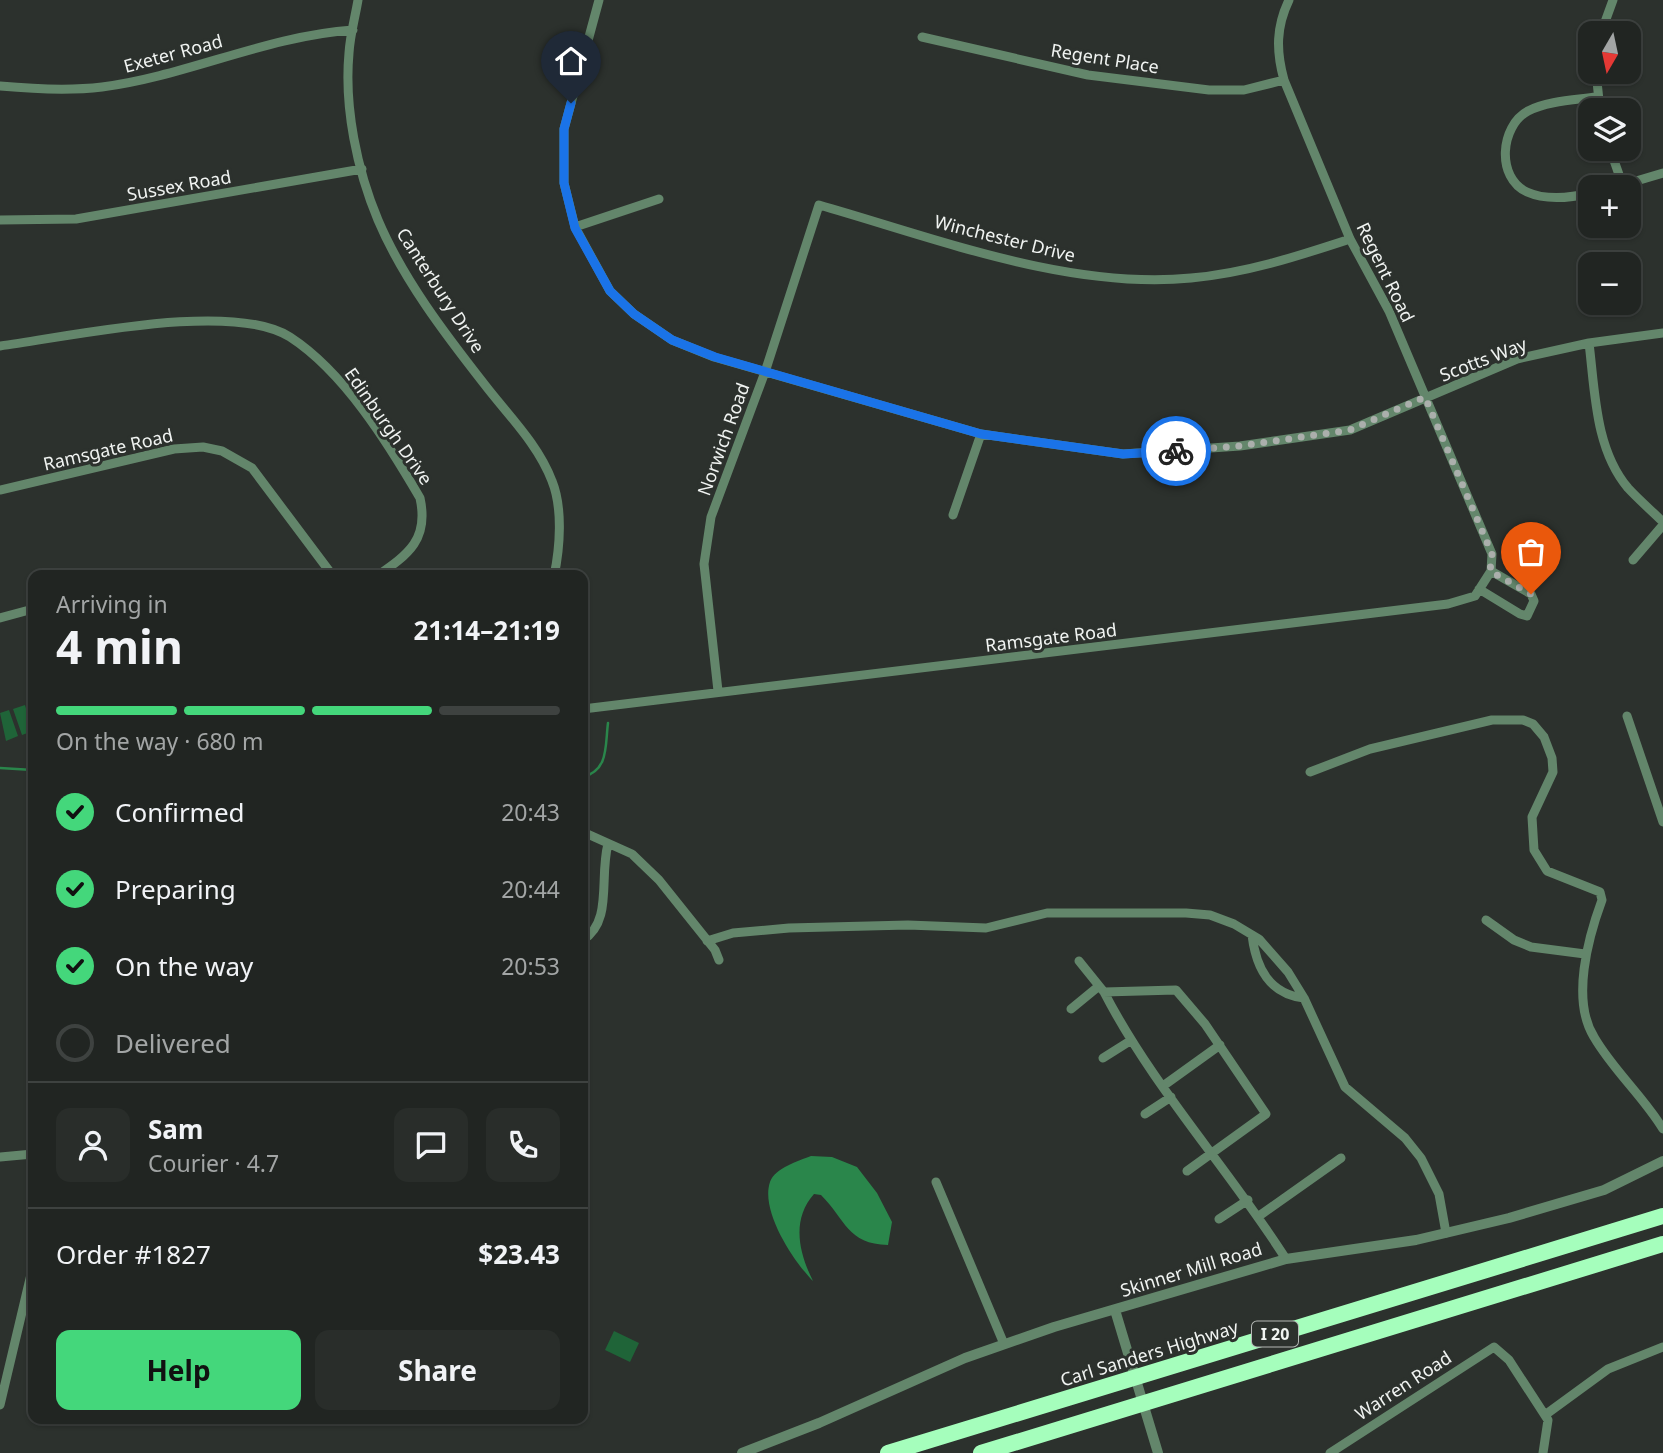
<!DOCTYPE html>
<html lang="en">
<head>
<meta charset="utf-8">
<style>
  :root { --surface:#212522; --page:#292d2a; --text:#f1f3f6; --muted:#a2a5a5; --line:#3e4240; --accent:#44d77b }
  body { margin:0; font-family:"Noto Sans",sans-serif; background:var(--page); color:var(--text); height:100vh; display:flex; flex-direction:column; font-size:26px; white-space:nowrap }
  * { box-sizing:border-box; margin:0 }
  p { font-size:23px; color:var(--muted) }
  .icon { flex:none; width:38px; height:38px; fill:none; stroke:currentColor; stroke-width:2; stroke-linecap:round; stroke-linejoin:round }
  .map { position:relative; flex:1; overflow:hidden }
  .panel { position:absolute; left:28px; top:570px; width:560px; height:854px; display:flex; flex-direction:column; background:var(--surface); border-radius:14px; box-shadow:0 2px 5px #0004,0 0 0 2px var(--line) }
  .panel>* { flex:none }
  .needle { width:46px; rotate:189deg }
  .controls { position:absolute; left:1578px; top:21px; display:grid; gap:14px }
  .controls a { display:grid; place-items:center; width:63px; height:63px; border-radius:14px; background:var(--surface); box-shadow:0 2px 5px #0004,0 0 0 2px var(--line); font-size:35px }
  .pin { position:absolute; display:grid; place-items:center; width:60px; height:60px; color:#fff; margin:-72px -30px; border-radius:50% 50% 50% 0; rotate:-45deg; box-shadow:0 0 7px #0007 }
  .pin .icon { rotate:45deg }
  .courier { position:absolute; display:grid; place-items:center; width:70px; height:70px; margin:-35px; border:5px solid #1a73e8; border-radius:50%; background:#fff; color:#222; box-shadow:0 2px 9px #0007 }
  .headline em { font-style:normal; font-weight:700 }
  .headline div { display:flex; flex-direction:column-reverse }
  .headline { display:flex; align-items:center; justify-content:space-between; height:119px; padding:0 28px }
  h1 { font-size:46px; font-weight:700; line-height:52px }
  .bar { display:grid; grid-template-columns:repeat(4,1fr); gap:10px 7px; align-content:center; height:84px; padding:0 28px }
  .bar i { height:9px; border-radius:5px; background:var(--line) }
  .bar .on { background:var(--accent) }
  .bar p { grid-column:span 4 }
  .line { display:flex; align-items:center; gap:18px; padding:0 28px; border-top:2px solid var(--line) }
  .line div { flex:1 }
  .round { display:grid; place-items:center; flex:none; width:74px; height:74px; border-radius:14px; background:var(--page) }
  ol { padding:0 28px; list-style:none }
  li { display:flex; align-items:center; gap:21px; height:77px }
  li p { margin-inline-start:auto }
  li .icon { padding:7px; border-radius:50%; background:var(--accent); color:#111; stroke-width:4 }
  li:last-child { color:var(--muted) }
  li i { width:38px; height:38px; border:4px solid var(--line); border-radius:50% }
  .action { display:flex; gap:14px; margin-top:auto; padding:14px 28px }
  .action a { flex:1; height:80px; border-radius:14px; background:var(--accent); color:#111; font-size:28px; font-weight:700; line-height:80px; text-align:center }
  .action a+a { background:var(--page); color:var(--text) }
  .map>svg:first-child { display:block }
  .green { fill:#1f6438 }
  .water { fill:#2a864b }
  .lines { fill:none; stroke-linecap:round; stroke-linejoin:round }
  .stream { stroke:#2a864b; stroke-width:2.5 }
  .minor { stroke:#63866b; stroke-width:9 }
  .tertiary { stroke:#63866b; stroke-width:10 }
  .motorway { stroke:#a5febc; stroke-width:16 }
  .done { stroke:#abafac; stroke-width:7; stroke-dasharray:0 12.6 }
  .route { stroke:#1a73e8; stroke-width:9 }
  .labels { text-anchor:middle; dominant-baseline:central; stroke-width:6; stroke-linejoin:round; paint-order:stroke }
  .shield { fill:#2c312d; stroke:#b5b9b6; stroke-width:2 }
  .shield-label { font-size:16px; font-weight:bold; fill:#f0f3f1 }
  .street-label { font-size:18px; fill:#f0f3f1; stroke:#2c312d }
</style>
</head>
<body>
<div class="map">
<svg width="1663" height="1453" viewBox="0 0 1663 1453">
  <rect width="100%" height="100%" fill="#2c312d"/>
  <!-- green -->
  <path class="green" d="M25 705 33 731 22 735 13 709Z
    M9 710 18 736 6 741 0 713Z
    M614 1331 639 1343 630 1362 605 1350Z"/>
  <!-- water -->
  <path class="water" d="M811 1156 832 1157 857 1167 877 1193 892 1222 888 1245C847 1244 846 1220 821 1195L814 1194C791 1220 799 1253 813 1281 794 1262 760 1211 770 1182 775 1168 798 1161 811 1156Z"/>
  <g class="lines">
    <!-- stream -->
    <path class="stream" d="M0 768 33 770
      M583 777C609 770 605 746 608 723"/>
    <!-- minor -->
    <path class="minor" d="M358 0C355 18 350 35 349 53 344 107 357 170 378 220 403 279 445 334 485 385 508 415 538 444 552 481 563 508 560 548 554 576
      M599 0 564 129V183L575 227 610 291 634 314 672 340 714 357 981 434 1123 454 1240 446 1350 430 1517 359 1589 343 1663 333
      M1601 33 1613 0
      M922 37 1088 75 1209 90H1244L1284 80
      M1596 72 1600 110
      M0 86C33 89 69 91 102 87 187 76 266 36 353 30
      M1610 149 1623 186
      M1616 187 1663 173
      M1591 193C1570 198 1547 201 1527 192 1496 178 1500 126 1528 111 1547 101 1575 100 1596 97
      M0 220 76 219 362 169
      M575 227 659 199
      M1589 343C1595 391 1595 449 1628 488 1639 500 1652 511 1663 522
      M0 346C69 337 232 300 290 337 344 372 388 443 420 498 429 539 409 554 377 576
      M0 490 174 449 203 447 222 451 252 468 333 576
      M953 515 981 434
      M1633 560 1663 525
      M1479 589 1520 614 1527 616 1534 601 1531 594 1491 571
      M0 618 33 609
      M718 691 704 564 711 517 765 372 819 205C935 238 1069 290 1191 278 1247 273 1298 256 1350 239
      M583 709 1448 604 1475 596 1491 571 1492 554 1389 311 1350 239 1284 80C1276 51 1276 27 1289 0
      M1627 716 1663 822
      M1310 772 1370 749 1492 720H1523L1533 724 1544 737 1552 758 1553 772 1532 817 1534 850 1547 871 1600 892 1602 900C1588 938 1571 1000 1594 1037 1613 1070 1643 1096 1663 1129
      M583 832 632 854 659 880 715 950 719 960
      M1486 920 1514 940 1531 947 1585 954
      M1252 935C1256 968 1269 994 1304 998
      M583 940C613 921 599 878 608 844
      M707 941 733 933 789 928 908 925 986 928 1047 913H1186L1210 915 1234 924 1259 939 1288 972 1304 998 1345 1087 1405 1138 1421 1158 1439 1194 1446 1233
      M1079 961 1104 992
      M1071 1009 1099 986
      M1103 1058 1130 1041
      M1163 1086 1220 1045
      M1145 1114 1171 1097
      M0 1157 33 1154
      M1187 1171 1266 1114 1205 1024 1176 990 1104 992C1153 1087 1228 1168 1286 1259
      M936 1182 1004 1344
      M1259 1216 1341 1158
      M1219 1219 1248 1200
      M0 1405 33 1266
      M1545 1415 1608 1369 1663 1347
      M1330 1453 1494 1347 1509 1360 1548 1420 1543 1453"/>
    <!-- tertiary -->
    <path class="tertiary" d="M1115 1310 1158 1453
      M742 1453 819 1423 965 1358 1054 1327 1286 1259 1416 1240 1509 1218 1604 1190 1663 1161"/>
    <!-- motorway -->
    <path class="motorway" d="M888 1453 1663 1216
      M981 1453 1663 1244"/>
  </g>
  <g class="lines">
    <!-- done -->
    <path class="done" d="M1176 451 1240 446 1350 430 1425 397 1492 554 1490 571 1531 594"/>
    <!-- route -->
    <path class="route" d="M571 103 564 129V183L575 228 610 291 634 314 672 340 715 357 981 434 1123 454 1176 451"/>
  </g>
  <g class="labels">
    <!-- shield labels -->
    <rect class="shield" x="1252" y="1321.5" width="46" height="25" rx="5"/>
    <g class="shield-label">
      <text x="1275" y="1334">I 20</text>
    </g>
    <!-- street labels -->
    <g class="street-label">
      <text transform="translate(173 53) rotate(-15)">Exeter Road</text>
      <text transform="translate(1105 58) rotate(9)">Regent Place</text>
      <text transform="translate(179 185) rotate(-10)">Sussex Road</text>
      <text transform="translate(1005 238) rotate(14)">Winchester Drive</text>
      <text transform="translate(1386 272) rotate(64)">Regent Road</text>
      <text transform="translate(441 290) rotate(57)">Canterbury Drive</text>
      <text transform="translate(1483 359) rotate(-21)">Scotts Way</text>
      <text transform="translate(389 426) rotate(55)">Edinburgh Drive</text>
      <text transform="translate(723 439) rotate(-70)">Norwich Road</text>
      <text transform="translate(108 449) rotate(-13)">Ramsgate Road</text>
      <text transform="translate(1051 637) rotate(-7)">Ramsgate Road</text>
      <text transform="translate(1191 1269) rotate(-17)">Skinner Mill Road</text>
      <text transform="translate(1149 1353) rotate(-17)">Carl Sanders Highway</text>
      <text transform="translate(1403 1385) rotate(-33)">Warren Road</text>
    </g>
  </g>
</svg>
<div class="controls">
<a><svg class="needle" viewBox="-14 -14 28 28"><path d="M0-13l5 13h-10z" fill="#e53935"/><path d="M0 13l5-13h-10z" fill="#a2a5a5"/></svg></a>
<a><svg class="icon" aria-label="layers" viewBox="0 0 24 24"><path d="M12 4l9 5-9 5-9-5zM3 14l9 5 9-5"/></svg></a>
<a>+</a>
<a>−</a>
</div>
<div class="pin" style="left:1531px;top:594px;background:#ea580c"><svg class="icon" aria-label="bag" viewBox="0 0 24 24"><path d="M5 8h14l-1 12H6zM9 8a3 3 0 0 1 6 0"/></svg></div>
<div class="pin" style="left:571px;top:103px;background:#1f2937"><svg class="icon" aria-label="home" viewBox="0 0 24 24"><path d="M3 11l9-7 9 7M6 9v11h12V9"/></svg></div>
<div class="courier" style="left:1176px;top:451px"><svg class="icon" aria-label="bike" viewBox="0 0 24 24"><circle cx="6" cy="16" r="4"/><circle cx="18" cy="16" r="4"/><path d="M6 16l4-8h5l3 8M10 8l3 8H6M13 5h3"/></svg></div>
<section class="panel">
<div class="headline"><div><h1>4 min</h1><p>Arriving in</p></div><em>21:14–21:19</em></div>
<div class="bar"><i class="on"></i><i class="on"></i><i class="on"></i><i></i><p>On the way · 680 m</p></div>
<ol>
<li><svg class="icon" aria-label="check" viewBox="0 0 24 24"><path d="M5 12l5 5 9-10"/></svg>Confirmed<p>20:43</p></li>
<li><svg class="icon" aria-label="check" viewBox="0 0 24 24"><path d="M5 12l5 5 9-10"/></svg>Preparing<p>20:44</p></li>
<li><svg class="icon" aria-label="check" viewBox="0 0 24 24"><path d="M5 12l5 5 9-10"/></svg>On the way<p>20:53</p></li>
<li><i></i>Delivered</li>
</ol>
<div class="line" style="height:126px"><a class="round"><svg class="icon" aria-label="person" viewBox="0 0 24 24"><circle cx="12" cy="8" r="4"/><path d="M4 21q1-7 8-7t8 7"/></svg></a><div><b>Sam</b><p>Courier · 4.7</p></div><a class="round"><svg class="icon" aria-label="chat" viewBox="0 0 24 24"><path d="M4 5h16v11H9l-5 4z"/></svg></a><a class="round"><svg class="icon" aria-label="phone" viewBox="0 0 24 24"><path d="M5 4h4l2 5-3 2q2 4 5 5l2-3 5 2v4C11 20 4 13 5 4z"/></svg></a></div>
<div class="line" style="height:91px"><div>Order #1827</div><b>$23.43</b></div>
<div class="action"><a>Help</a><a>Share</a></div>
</section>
</div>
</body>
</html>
